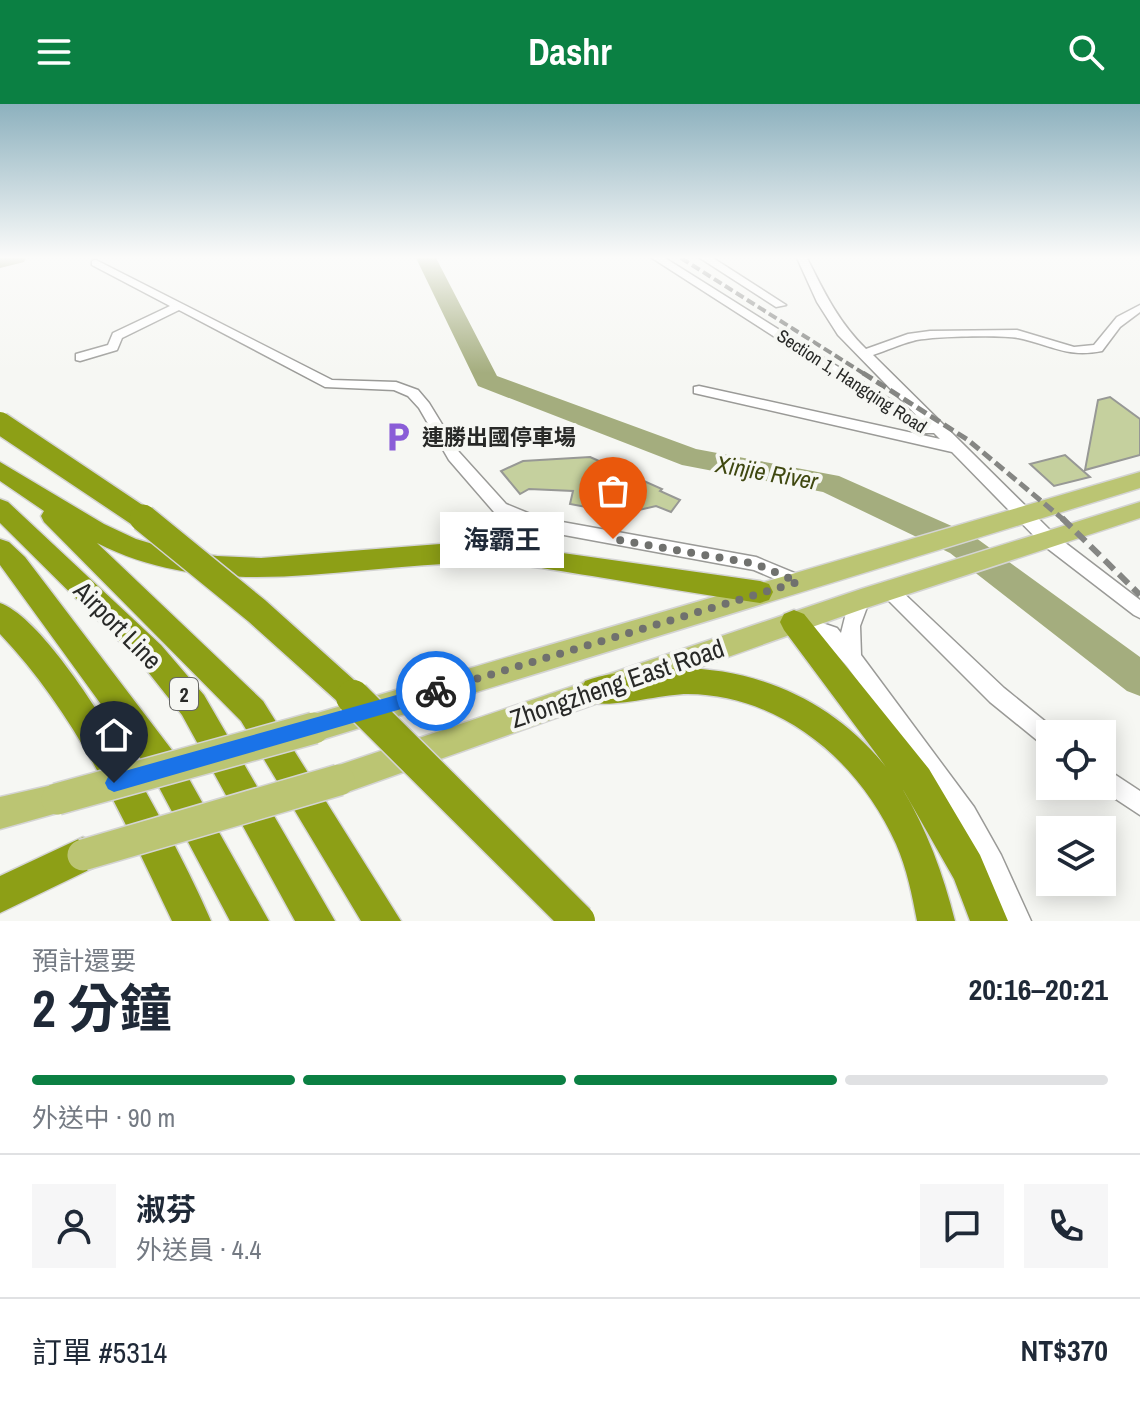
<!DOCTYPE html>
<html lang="zh-TW">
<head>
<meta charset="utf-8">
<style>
  :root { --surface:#fff; --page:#f6f6f7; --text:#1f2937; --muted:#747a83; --line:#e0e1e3; --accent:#0b8043 }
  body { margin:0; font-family:"Archivo Narrow","Noto Sans TC",sans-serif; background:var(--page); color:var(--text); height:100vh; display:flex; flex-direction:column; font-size:30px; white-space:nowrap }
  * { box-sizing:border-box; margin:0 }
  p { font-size:26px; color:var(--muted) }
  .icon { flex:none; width:44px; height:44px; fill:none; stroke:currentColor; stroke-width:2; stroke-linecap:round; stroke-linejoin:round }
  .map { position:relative; height:817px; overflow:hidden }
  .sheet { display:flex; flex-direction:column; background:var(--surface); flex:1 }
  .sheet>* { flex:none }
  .fabs { position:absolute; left:1036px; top:616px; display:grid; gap:16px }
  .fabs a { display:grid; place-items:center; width:80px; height:80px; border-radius:0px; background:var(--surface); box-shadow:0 4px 20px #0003; font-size:40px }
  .pin { position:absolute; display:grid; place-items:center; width:68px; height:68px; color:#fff; margin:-82px -34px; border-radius:50% 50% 50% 0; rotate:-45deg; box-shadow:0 0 8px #0007 }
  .pin .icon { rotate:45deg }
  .courier { position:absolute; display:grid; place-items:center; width:80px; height:80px; margin:-40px; border:6px solid #1a73e8; border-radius:50%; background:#fff; color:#222; box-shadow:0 2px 10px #0007 }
  .bubble { position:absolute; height:56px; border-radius:0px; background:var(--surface); box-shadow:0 4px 20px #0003; font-size:26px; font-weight:700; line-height:56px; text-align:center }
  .overview em { font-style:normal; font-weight:700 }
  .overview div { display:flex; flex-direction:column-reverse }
  .overview { display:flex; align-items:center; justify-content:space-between; height:136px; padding:0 32px }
  h1 { font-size:52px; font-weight:700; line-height:60px }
  .bar { display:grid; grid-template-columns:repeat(4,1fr); gap:12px 8px; align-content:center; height:96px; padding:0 32px }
  .bar i { height:10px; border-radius:6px; background:var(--line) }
  .bar .active { background:var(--accent) }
  .bar p { grid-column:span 4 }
  .line { display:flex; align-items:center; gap:20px; padding:0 32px; border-top:2px solid var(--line) }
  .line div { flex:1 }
  .round { display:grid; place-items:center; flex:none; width:84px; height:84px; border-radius:0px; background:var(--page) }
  header { display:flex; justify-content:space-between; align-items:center; height:104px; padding:0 32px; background:var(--accent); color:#fff; font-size:36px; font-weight:700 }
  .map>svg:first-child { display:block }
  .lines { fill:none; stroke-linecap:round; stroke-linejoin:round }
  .river { fill:#a4ad7e; fill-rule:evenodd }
  .building { fill:#c5d09e; stroke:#979895; stroke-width:2 }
  .minor-casing { stroke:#9a9a97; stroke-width:3 }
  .major-casing { stroke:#d4d4d4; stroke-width:3 }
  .highway-casing { stroke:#d4d4d4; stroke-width:3 }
  .minor { fill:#fff; fill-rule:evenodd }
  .major { fill:#bbc573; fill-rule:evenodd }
  .highway { fill:#8d9f16; fill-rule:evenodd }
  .rail-far2 { stroke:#858683; stroke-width:4; stroke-dasharray:9 4; stroke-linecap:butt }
  .rail-far1 { stroke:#858683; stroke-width:5; stroke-dasharray:11 5; stroke-linecap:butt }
  .rail { stroke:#858683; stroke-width:6; stroke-dasharray:13 7; stroke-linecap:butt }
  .major-bridge-casing { stroke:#d4d4d4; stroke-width:34; stroke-linecap:butt }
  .highway-bridge-far2-casing { stroke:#d4d4d4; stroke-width:25; stroke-linecap:butt }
  .highway-bridge-far1-casing { stroke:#d4d4d4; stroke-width:30; stroke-linecap:butt }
  .highway-bridge-casing { stroke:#d4d4d4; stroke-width:37; stroke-linecap:butt }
  .major-bridge { stroke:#bbc573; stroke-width:31 }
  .highway-bridge-far2 { stroke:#8d9f16; stroke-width:22 }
  .highway-bridge-far1 { stroke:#8d9f16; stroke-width:27 }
  .highway-bridge { stroke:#8d9f16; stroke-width:34 }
  .route { fill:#1a73e8 }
  .done { stroke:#70716e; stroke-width:8; stroke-dasharray:0 14.4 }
  .labels { text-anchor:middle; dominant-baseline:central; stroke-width:8; stroke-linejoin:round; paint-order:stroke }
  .far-street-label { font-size:18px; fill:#282927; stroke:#f6f7f3 }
  .shield { fill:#f6f7f3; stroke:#666764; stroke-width:2 }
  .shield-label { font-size:20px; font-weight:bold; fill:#282927 }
  .poi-label { font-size:22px; font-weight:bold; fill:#282927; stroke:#f6f7f3; text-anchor:start }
  .water-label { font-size:24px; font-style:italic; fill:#3f4810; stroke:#f6f7f3 }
  .near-street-label { font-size:26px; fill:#282927; stroke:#f6f7f3 }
</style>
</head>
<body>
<header><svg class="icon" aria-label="menu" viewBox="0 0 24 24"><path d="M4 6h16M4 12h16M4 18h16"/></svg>Dashr<svg class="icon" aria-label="search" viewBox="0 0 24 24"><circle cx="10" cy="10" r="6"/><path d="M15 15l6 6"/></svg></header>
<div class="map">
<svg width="1140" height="817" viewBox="0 0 1140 817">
  <rect width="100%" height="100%" fill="#f6f7f3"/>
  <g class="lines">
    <!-- river -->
    <path class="river" d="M0 154H26L24 158 0 164Z
      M416 154H436L497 272 696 345 839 372 972 431 1140 553V592L1127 587 950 449 823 388 682 361 478 282Z"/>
  </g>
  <!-- building -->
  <path class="building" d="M1110 293 1140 315V351L1085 366 1098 296Z
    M1065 351 1090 373 1054 382 1030 360Z
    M590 353 662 385 660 387 680 396 671 408 656 402 639 406 600 390 597 405 570 400 573 387 529 385 520 390 501 367 523 357Z"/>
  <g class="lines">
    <defs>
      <path id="minor" d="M652 154H665L918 313 838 231 817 198 797 154H807C824 188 839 219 866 245L908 230 930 227 1017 226 1074 243 1094 241 1117 213 1140 201V208L1120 223 1102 247C1066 254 1052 241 1018 234 1002 231 930 232 913 237 900 240 886 247 873 251L1055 431 1140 496V514L1134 511 1043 441 952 348 694 289V283L699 282 940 335 934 329H924Z
        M700 154H713L786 201 776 203Z
        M96 156 332 276 396 278 418 286 429 299 459 348 506 400 540 414 756 453 804 473 807 478 804 483 798 485 754 466 537 426 494 408 449 356 419 304 408 292 394 286 325 283 179 206 122 234 117 246 80 257 76 256V250L108 241 113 229 170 202 92 161V157Z
        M889 479 895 481 1004 584 1057 627 1059 630H1050V644L1043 641 990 598 883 491 880 486 883 481Z
        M861 487 867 490 870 495 860 522 861 551 974 703 1001 751 1031 817H1006L985 767 958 719 847 562 823 536 789 524 787 518 789 512 796 510 837 524 841 529 846 509 855 490Z
        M1102 662 1140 687V711L1096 682H1102Z"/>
      <path id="major" d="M1140 368V384L314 638 304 634 300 624 304 614 314 610Z
        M1140 398V414L863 505 339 691 328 687 324 676 328 665 339 661 861 485Z
        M57 680 68 684 72 695 68 706 0 725V693Z"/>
      <path id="highway" d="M0 358 104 420 136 435 173 446 217 452 261 454 440 440H499L760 477 769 480 773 488 769 496 760 499C704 491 648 481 592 472 557 467 521 459 484 459 353 458 221 502 97 439L263 597 401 817H361L241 617 44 418 41 412 44 407 0 377Z
        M0 395 8 398 161 541 204 591 335 817H295L182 611 141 559 0 419Z
        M0 435 9 438 25 453 175 650 269 817H230L153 672 0 461Z
        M0 499C64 522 183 750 211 817H172C124 716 78 612 0 530Z
        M794 506 804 510 929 665 980 751 1008 817H970L954 775 905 689 902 684C927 726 943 769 955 817H917C912 791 907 765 896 740 859 657 781 591 688 590 659 590 610 606 585 597L581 587 585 577C603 570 622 569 640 567 735 554 826 588 886 663L784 526 780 518 784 510Z
        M83 733 95 739 101 751 95 763 0 809V772Z"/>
    </defs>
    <!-- minor casing -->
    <use href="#minor" class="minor-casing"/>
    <!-- major casing -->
    <use href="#major" class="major-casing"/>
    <!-- highway casing -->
    <use href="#highway" class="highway-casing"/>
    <!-- minor -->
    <use href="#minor" class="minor"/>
    <!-- major -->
    <use href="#major" class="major"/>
    <!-- highway -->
    <use href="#highway" class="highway"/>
    <!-- rail-far2 -->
    <path class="rail-far2" d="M681 154 866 271"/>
    <!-- rail-far1 -->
    <path class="rail-far1" d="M863 269 968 336 1064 416"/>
    <!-- rail -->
    <path class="rail" d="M1062 414 1140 491"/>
    <defs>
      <path id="major-bridge" d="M57 695 314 624
        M83 751 339 676"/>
      <path id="highway-bridge-far2" d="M0 319 145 416"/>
      <path id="highway-bridge-far1" d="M143 414 257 507 355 595"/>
      <path id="highway-bridge" d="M353 593 578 817"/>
    </defs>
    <!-- major-bridge casing -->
    <use href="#major-bridge" class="major-bridge-casing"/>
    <!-- highway-bridge-far2 casing -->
    <use href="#highway-bridge-far2" class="highway-bridge-far2-casing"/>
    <!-- highway-bridge-far1 casing -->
    <use href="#highway-bridge-far1" class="highway-bridge-far1-casing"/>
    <!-- highway-bridge casing -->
    <use href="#highway-bridge" class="highway-bridge-casing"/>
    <!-- major-bridge -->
    <use href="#major-bridge" class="major-bridge"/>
    <!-- highway-bridge-far2 -->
    <use href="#highway-bridge-far2" class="highway-bridge-far2"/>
    <!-- highway-bridge-far1 -->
    <use href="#highway-bridge-far1" class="highway-bridge-far1"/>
    <!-- highway-bridge -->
    <use href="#highway-bridge" class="highway-bridge"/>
  </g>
  <!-- sky -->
  <linearGradient id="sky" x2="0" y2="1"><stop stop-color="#8db1be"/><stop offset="0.57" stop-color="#fbfbfa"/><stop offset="1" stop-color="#fbfbfa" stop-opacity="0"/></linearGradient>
  <rect width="1140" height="269" fill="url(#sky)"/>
  <!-- route -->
  <path class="route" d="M436 580 444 587 436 595 114 688 108 685 105 679 108 673 114 670Z"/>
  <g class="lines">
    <!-- done -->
    <path class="done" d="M436 587 798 478 756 460 613 435"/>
  </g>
  <!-- icons -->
  <defs>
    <symbol id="parking-bare" viewBox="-9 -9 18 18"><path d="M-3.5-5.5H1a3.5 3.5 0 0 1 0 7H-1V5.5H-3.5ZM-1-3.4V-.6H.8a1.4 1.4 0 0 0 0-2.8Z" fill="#8a5dd7" stroke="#f6f7f3" stroke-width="2.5" paint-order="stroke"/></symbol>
  </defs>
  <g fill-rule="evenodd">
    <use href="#parking-bare" x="376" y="311" width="44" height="44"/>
  </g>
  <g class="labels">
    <!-- far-street labels -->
    <g class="far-street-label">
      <text transform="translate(852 277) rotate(33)">Section 1, Hangqing Road</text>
    </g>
    <!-- shield labels -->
    <rect class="shield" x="170" y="574" width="28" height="32" rx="6"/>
    <g class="shield-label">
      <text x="184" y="590">2</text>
    </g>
    <!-- poi labels -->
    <g class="poi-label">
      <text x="422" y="333">連勝出國停車場</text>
    </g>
    <!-- water labels -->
    <g class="water-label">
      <text transform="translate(767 368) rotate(10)">Xinjie River</text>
    </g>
    <!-- near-street labels -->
    <g class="near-street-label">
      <text transform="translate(118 521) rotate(45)">Airport Line</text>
      <text transform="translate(617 579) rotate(-19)">Zhongzheng East Road</text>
    </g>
  </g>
</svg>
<div class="fabs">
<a><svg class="icon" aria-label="locate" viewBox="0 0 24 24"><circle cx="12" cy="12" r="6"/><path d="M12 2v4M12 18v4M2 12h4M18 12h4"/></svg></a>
<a><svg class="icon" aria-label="layers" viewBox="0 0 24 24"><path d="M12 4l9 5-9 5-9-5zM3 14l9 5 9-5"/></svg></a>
</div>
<div class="pin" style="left:613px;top:435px;background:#ea580c"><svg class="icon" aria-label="bag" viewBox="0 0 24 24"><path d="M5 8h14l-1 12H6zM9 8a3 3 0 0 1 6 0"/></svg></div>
<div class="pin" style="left:114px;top:679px;background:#1f2937"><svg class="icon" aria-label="home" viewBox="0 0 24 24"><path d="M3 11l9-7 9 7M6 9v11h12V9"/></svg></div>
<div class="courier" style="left:436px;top:587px"><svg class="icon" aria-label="bike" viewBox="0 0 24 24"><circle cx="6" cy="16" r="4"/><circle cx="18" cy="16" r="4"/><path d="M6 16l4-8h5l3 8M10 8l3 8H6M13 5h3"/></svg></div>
<div class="bubble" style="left:440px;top:408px;width:124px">海霸王</div>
</div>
<section class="sheet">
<div class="overview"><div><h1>2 分鐘</h1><p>預計還要</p></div><em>20:16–20:21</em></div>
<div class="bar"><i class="active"></i><i class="active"></i><i class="active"></i><i></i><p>外送中 · 90 m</p></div>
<div class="line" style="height:144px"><a class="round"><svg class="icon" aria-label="person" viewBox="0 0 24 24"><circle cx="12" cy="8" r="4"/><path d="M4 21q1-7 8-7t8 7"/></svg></a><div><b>淑芬</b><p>外送員 · 4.4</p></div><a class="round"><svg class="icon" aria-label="chat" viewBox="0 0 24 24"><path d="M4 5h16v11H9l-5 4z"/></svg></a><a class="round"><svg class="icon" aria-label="phone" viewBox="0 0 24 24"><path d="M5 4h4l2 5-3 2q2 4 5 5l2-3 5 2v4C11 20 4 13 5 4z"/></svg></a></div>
<div class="line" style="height:104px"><div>訂單 #5314</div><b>NT$370</b></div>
</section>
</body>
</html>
